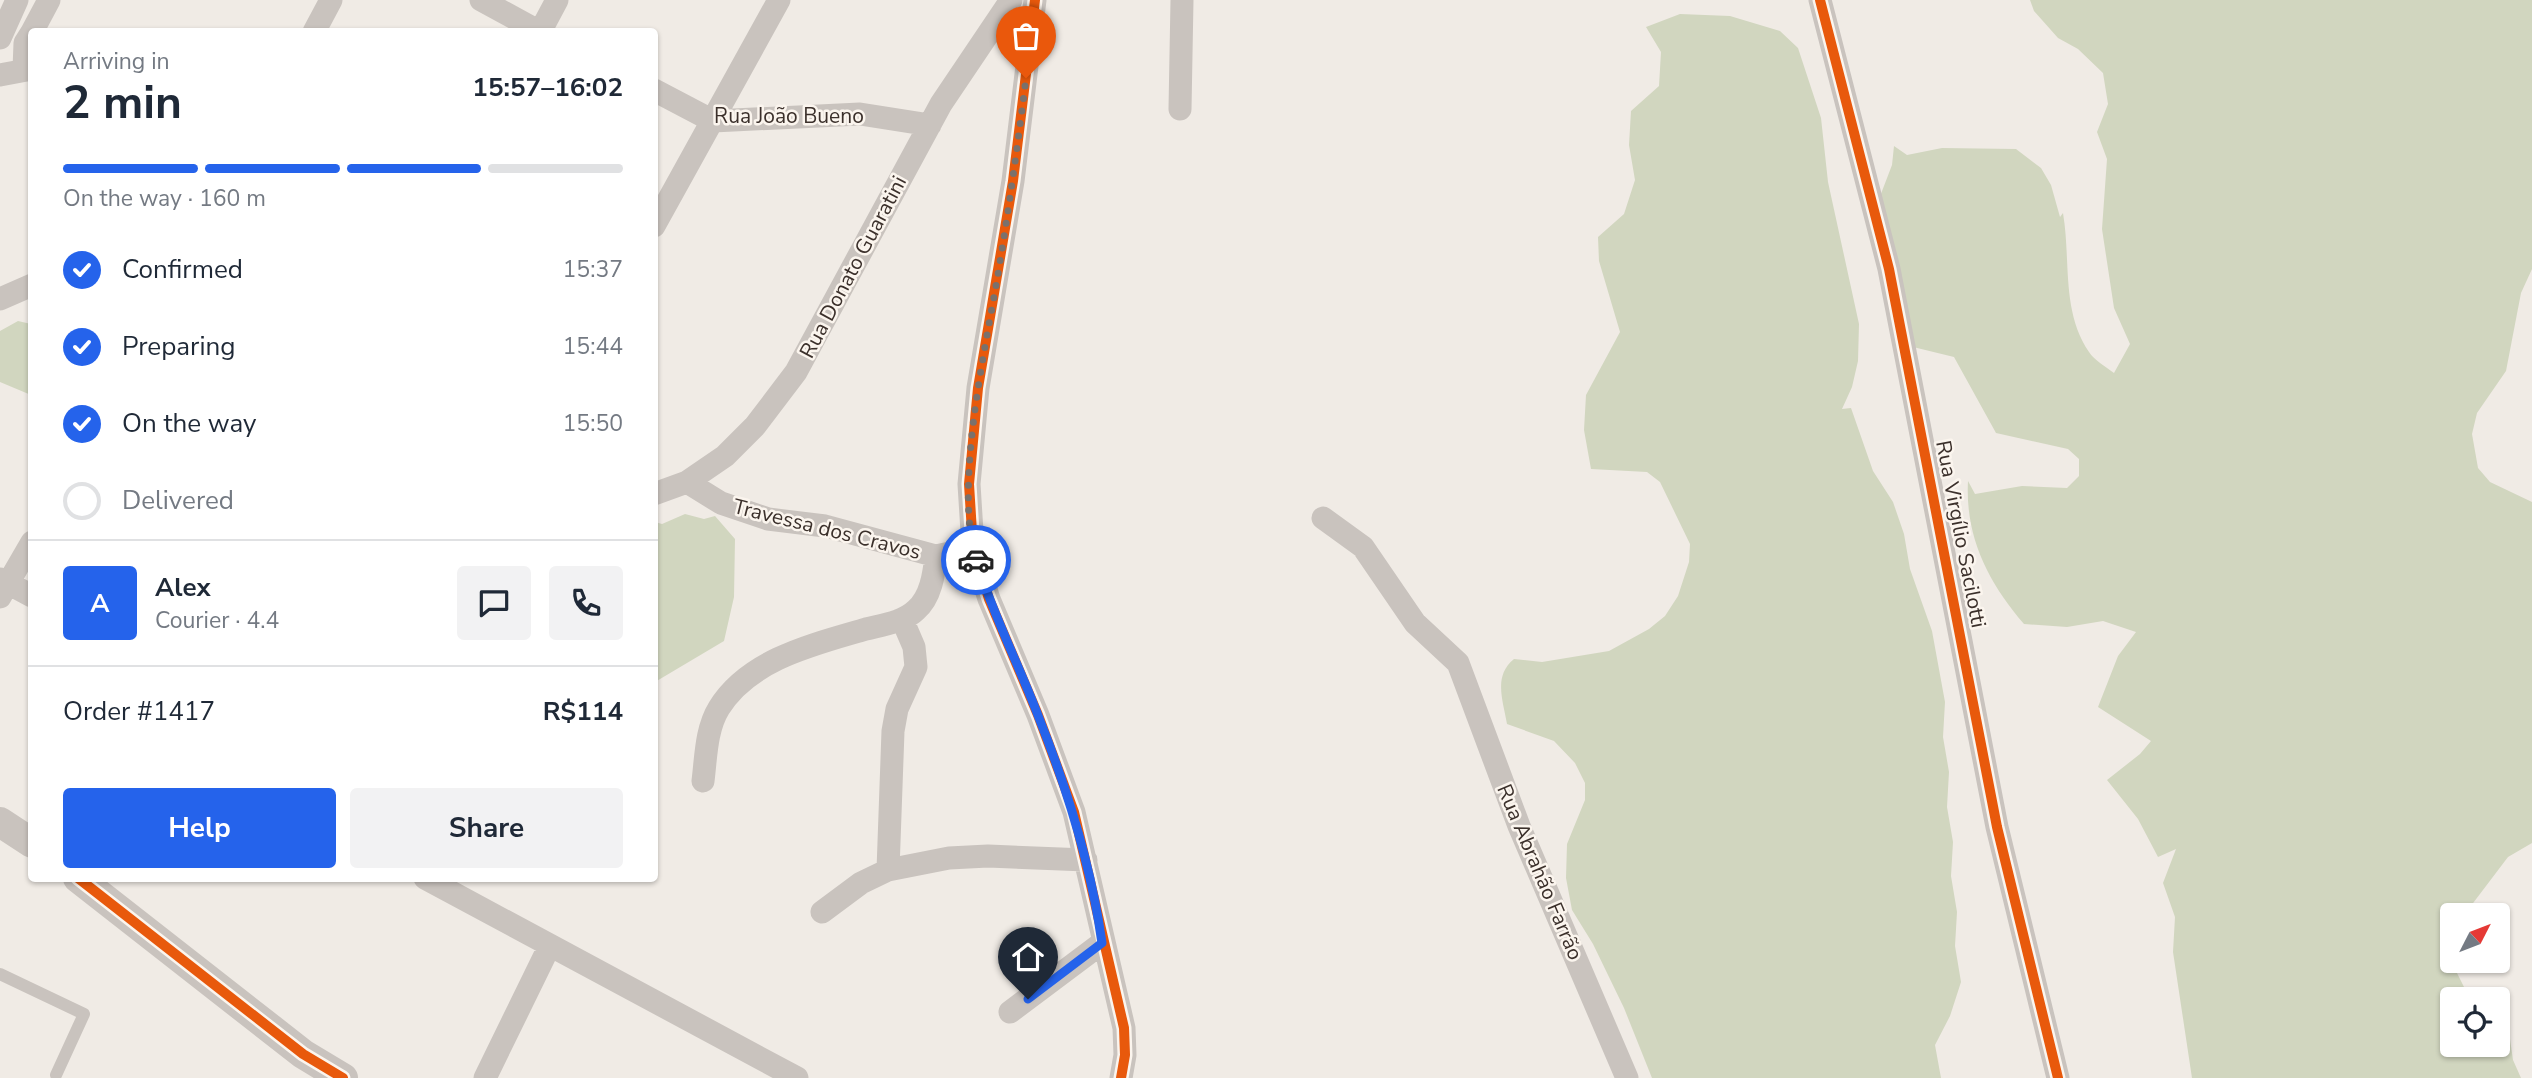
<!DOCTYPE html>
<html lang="en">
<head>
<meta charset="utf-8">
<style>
  :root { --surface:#fff; --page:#f2f2f3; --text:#1f2937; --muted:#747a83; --line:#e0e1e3; --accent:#2563eb }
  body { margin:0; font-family:"Nunito Sans",sans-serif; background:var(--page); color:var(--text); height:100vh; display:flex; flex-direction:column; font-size:26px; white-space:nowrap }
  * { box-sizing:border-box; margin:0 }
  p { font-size:23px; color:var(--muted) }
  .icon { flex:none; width:38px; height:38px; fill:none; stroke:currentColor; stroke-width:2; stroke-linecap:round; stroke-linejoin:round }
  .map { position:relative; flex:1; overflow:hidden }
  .drawer { position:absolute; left:28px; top:28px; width:630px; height:854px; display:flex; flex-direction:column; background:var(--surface); border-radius:7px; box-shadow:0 2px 5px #0004 }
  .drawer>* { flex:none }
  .needle { width:46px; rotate:48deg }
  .controls { position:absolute; left:2440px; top:903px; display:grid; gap:14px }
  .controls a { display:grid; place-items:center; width:70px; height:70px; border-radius:7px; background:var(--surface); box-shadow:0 2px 5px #0004; font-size:35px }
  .pin { position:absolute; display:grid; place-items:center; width:60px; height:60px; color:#fff; margin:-72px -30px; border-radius:50% 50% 50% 0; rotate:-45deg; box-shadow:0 0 7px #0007 }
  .pin .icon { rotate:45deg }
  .courier { position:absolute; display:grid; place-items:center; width:70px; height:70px; margin:-35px; border:5px solid #2563eb; border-radius:50%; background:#fff; color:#222; box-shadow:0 2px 9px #0007 }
  .overview em { font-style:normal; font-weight:700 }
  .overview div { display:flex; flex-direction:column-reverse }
  .overview { display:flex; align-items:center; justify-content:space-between; height:119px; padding:0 35px }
  h1 { font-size:46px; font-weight:700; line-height:52px }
  .bar { display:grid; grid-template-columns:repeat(4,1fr); gap:10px 7px; align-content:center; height:84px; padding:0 35px }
  .bar i { height:9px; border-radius:5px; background:var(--line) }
  .bar .on { background:var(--accent) }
  .bar p { grid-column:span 4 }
  .line { display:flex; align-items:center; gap:18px; padding:0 35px; border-top:2px solid var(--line) }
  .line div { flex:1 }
  .round { display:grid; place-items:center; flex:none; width:74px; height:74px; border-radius:7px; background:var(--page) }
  ol { padding:0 35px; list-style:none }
  li { display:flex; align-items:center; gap:21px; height:77px }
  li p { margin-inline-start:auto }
  li .icon { padding:7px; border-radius:50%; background:var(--accent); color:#fff; stroke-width:4 }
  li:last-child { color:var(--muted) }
  li i { width:38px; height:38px; border:4px solid var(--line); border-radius:50% }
  .button { display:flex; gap:14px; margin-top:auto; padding:14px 35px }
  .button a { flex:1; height:80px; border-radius:7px; background:var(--accent); color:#fff; font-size:28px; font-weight:700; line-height:80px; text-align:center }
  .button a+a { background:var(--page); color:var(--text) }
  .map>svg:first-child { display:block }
  .green { fill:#d1d6bf }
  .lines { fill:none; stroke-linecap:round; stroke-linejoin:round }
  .service { stroke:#c9c3be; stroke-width:12 }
  .minor { stroke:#c9c3be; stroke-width:23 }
  .tertiary { stroke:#c9c3be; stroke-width:30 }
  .cycleway-casing { stroke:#fbf5ee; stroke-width:15 }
  .cycleway { stroke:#e8590c; stroke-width:10 }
  .done { stroke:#7a716c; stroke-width:7; stroke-dasharray:0 12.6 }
  .route { stroke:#2563eb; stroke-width:9 }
  .labels { text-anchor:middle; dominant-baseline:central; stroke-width:5; stroke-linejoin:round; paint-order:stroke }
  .street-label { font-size:21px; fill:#3b302b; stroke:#fbf5ee }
</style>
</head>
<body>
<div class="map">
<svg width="2532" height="1078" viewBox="0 0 2532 1078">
  <rect width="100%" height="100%" fill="#f0ebe5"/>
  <!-- green -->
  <path class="green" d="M2030 0H2532V269L2521 293 2506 371 2477 413 2472 434 2478 468 2490 482 2532 502V843L2508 857 2464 915H2452L2450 959 2470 999H2452V1045H2497V1037L2510 1039 2513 1060 2521 1078H2192L2173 952 2175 917 2163 883 2176 849 2158 857 2138 819 2107 780 2140 754 2151 741 2098 707 2118 656 2136 632 2103 621 2067 627 2024 624C1988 582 1965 537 1968 481L1975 494 2022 486 2067 488 2079 476V459L2068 449 1996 433 1954 357 1909 346 1879 199 1892 165 1894 146 1907 155 1942 148 2016 149 2041 168 2051 185 2060 217 2063 213C2071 260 2061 311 2089 352 2094 360 2106 367 2114 373L2130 344 2114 308 2102 229 2107 159 2097 132 2108 104 2103 73 2078 49 2058 38 2034 11Z
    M1680 14 1730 16 1780 31 1798 48 1821 118 1828 182 1859 324 1858 361 1852 387 1842 409 1851 408 1873 471 1893 502 1904 534 1910 569 1932 631 1945 702 1943 737 1949 772 1947 807 1953 842 1951 876 1957 912 1955 946 1961 982 1950 1016 1935 1045 1941 1078H1652L1624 1008 1593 944 1572 910 1566 878 1567 844 1585 800V783L1575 763 1554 741 1507 724C1503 700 1493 676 1514 659L1542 662 1609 651 1649 629 1665 616 1678 596 1689 562 1690 544 1660 482 1647 472 1591 469 1584 430 1586 395 1620 332 1599 261 1598 237 1624 214 1635 180 1629 145 1631 111 1659 86 1661 52 1646 27Z
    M18 321 31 324V395L0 382V331Z
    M685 514 704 519 715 516 735 539 734 597 724 641 655 682V522L662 524Z"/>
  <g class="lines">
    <!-- service -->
    <path class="service" d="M0 974 84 1014 56 1075"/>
    <!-- minor -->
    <path class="minor" d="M481 0 540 32
      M1035 0 1013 181 978 388 969 484 973 548 989 599 1038 715 1074 812 1124 1028 1125 1055 1121 1078
      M1820 0 1889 269 1997 827 2058 1078
      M32 32 49 0
      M314 32 331 0
      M540 32 557 0
      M0 38 17 0
      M24 69 25 43 32 32
      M0 75 32 69
      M654 90 713 121 860 114 930 125
      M1180 109 1182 0
      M654 226 779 0
      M0 299 32 285
      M687 482 721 503 768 519 825 526 936 556 973 548
      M654 494 687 482 725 456 755 426 796 372 941 104 1011 0
      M1323 518 1363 547 1415 623 1458 663 1519 826 1627 1078
      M0 579 32 596
      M0 597 32 542
      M703 781C706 757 706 729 719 708 749 659 815 644 866 629 882 625 904 622 916 610 931 597 934 574 936 556
      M888 870 893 731 897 709 916 667 914 647 902 619
      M425 878 797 1078
      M822 912 861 883 888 870 949 858 988 856 1086 860
      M1010 1012 1102 943
      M485 1078 549 947"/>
    <!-- tertiary -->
    <path class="tertiary" d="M0 822 32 843
      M78 878 303 1054 343 1078"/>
    <defs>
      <path id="cycleway" d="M1035 0 1013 181 978 388 969 484 973 548 989 599 1038 715 1074 812 1124 1028 1125 1055 1121 1078
        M1820 0 1889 269 1997 827 2058 1078
        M78 878 303 1054 343 1078"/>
    </defs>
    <!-- cycleway casing -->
    <use href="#cycleway" class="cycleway-casing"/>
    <!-- cycleway -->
    <use href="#cycleway" class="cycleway"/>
  </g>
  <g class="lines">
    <!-- done -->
    <path class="done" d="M976 560C954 486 985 351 998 274 1009 208 1018 143 1026 78"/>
    <!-- route -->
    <path class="route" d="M976 560C993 615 1019 665 1039 718 1068 791 1091 865 1102 943L1028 999"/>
  </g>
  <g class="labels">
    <!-- street labels -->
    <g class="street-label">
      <text x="789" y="116">Rua João Bueno</text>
      <text transform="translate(853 267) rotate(-62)">Rua Donato Guaratini</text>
      <text transform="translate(827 529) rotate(14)">Travessa dos Cravos</text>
      <text transform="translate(1961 534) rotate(79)">Rua Virgílio Sacilotti</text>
      <text transform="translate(1540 872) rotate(67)">Rua Abrahão Farrão</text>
    </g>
  </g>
</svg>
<div class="controls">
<a><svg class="needle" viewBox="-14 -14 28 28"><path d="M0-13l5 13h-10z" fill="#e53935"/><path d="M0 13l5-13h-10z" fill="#747a83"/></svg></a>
<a><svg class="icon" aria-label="locate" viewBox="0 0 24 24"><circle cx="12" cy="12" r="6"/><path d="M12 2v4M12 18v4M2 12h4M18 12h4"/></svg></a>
</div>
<div class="pin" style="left:1026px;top:78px;background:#ea580c"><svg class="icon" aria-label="bag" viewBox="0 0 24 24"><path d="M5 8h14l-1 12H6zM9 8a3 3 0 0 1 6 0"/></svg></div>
<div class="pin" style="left:1028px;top:999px;background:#1f2937"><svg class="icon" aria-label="home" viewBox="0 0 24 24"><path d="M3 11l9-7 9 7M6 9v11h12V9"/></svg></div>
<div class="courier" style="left:976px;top:560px"><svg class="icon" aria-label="car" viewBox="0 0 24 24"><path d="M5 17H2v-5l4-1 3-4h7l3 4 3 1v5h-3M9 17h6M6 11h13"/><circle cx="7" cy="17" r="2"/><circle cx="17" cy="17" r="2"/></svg></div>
<section class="drawer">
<div class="overview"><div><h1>2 min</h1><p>Arriving in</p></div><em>15:57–16:02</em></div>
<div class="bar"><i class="on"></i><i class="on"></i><i class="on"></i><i></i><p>On the way · 160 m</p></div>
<ol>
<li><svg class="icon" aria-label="check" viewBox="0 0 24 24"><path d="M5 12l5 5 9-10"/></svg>Confirmed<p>15:37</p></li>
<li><svg class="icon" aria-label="check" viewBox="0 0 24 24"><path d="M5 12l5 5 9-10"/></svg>Preparing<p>15:44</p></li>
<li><svg class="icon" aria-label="check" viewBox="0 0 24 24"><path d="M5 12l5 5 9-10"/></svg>On the way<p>15:50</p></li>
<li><i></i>Delivered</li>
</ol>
<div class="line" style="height:126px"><b class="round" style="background:var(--accent);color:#fff">A</b><div><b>Alex</b><p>Courier · 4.4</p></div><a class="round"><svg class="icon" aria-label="chat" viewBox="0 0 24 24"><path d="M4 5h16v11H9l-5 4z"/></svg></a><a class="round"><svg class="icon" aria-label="phone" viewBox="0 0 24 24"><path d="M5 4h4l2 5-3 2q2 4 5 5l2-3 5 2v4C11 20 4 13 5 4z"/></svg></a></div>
<div class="line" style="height:91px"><div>Order #1417</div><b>R$114</b></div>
<div class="button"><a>Help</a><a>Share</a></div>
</section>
</div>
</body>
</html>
